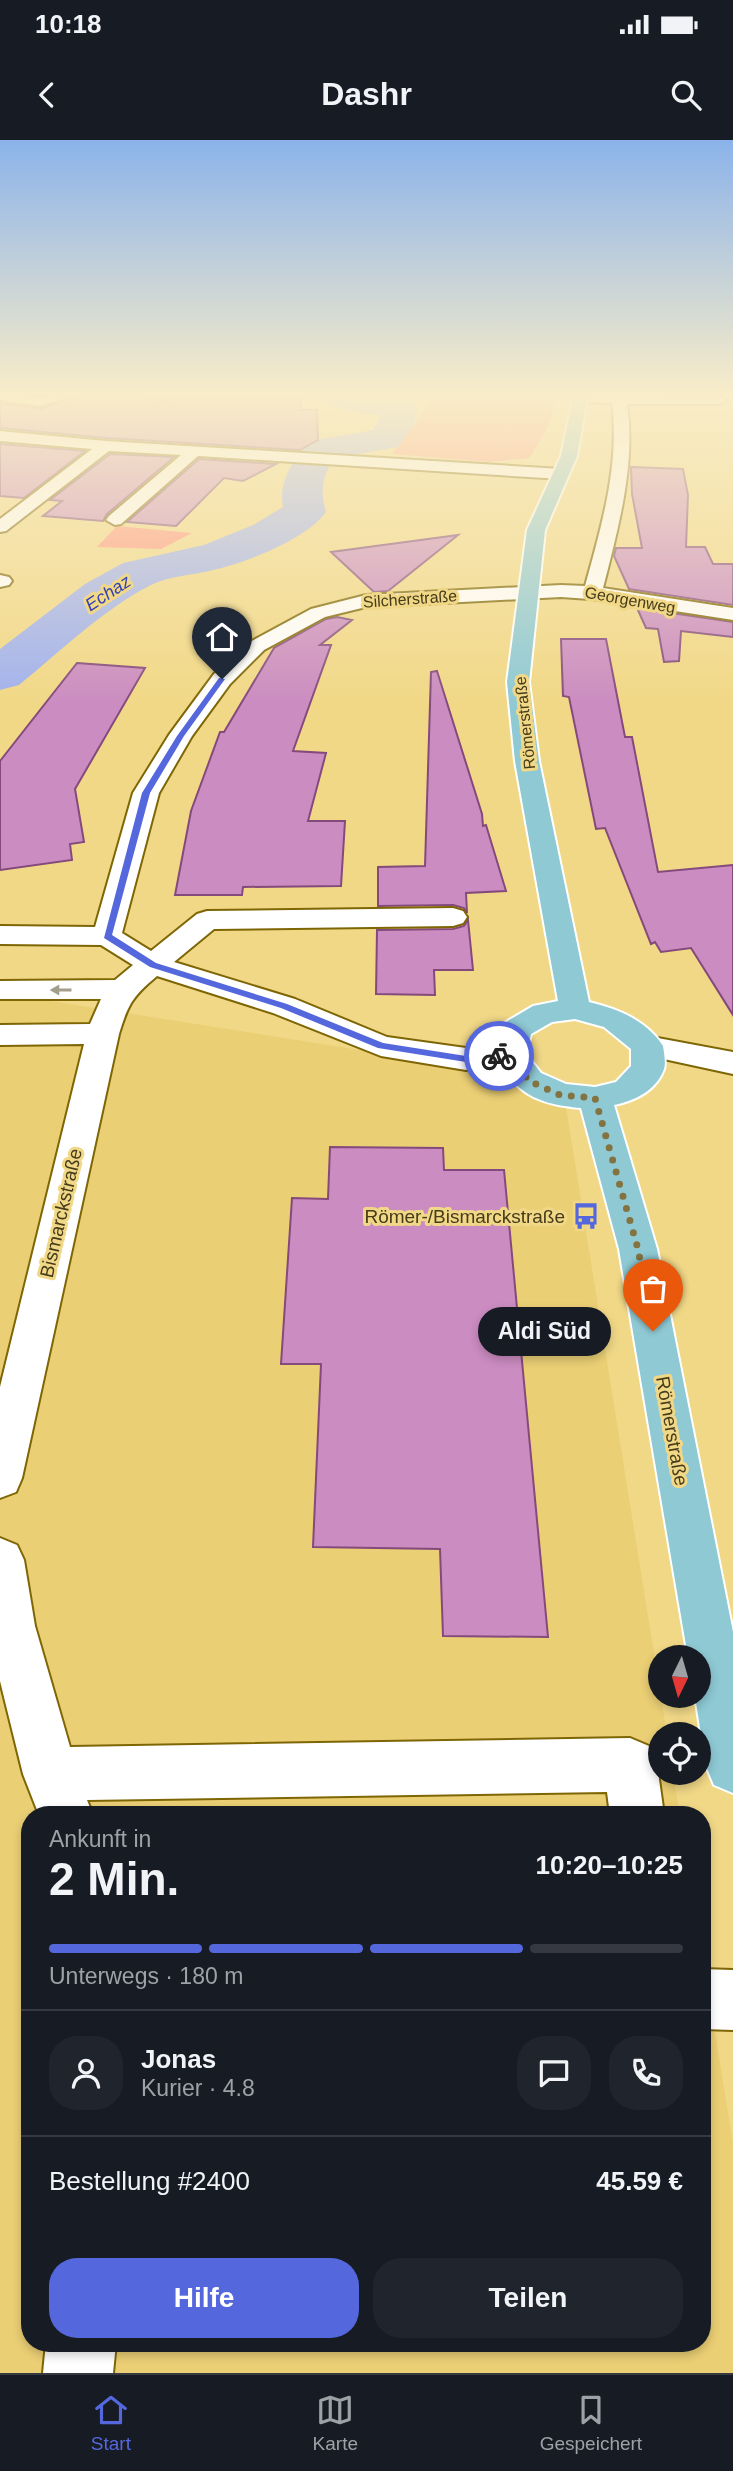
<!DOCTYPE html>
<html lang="de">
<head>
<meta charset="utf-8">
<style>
  :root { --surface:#171b24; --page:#20242c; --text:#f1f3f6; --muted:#9ea1a6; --line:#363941; --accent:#5567dd }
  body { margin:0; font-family:Helvetica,sans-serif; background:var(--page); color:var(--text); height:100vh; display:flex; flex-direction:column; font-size:26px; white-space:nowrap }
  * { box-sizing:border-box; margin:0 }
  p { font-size:23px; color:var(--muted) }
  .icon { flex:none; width:38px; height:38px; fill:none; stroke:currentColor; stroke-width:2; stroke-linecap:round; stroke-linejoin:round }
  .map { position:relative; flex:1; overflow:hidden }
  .sheet { position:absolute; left:21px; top:1666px; width:690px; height:546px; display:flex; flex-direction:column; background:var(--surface); border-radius:28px; box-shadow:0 4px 10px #0003 }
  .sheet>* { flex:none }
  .needle { width:46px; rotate:185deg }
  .tools { position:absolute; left:648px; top:1505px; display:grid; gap:14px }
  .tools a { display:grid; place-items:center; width:63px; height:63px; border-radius:50%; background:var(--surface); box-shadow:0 4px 10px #0003; font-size:35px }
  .pin { position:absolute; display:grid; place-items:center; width:60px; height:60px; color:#fff; margin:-72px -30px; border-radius:50% 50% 50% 0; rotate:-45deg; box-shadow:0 0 7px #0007 }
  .pin .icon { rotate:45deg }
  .courier { position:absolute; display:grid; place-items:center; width:70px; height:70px; margin:-35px; border:5px solid #5567dd; border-radius:50%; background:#fff; color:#222; box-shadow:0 2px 9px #0007 }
  .bubble { position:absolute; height:49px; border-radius:24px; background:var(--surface); box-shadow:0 4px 10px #0003; font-size:23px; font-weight:800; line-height:49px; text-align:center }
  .headline em { font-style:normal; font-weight:800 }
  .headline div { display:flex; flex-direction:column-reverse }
  .headline { display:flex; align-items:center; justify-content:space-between; height:119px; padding:0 28px }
  h1 { font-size:46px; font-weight:800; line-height:52px }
  .bar { display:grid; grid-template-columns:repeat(4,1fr); gap:10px 7px; align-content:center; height:84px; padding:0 28px }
  .bar i { height:9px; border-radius:5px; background:var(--line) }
  .bar .active { background:var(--accent) }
  .bar p { grid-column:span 4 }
  .line { display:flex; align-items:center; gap:18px; padding:0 28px; border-top:2px solid var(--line) }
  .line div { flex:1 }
  .round { display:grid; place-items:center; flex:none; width:74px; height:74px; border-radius:28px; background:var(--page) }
  .action { display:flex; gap:14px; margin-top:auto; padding:14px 28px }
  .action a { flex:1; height:80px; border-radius:28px; background:var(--accent); color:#fff; font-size:28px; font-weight:800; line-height:80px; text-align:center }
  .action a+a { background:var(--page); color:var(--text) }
  .status { display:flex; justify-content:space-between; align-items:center; height:49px; padding:0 35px; background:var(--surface); direction:ltr }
  .status svg { height:19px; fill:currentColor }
  header { display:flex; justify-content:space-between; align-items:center; height:91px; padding:0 28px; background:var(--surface); font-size:32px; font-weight:800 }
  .dock { display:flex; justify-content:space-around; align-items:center; height:98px; border-top:2px solid var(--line); background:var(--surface); font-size:19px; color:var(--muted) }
  .dock a { display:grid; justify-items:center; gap:4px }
  .dock .active { color:var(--accent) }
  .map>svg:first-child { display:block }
  .built { fill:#ebcf75 }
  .green { fill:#ff9781 }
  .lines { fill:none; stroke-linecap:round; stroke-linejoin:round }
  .river { fill:#a1b1ed; fill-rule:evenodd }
  .building { fill:#cb8cc1; stroke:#844a7c; stroke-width:2 }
  .minor-casing { stroke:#7e6605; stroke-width:4 }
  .major-casing { stroke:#fff; stroke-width:4 }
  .minor { fill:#fff; fill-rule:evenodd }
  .major { fill:#8ec9d4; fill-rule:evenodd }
  .oneway { fill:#a29e8c }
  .route { fill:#5567dd }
  .done { stroke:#827340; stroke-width:7; stroke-dasharray:0 12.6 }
  .labels { text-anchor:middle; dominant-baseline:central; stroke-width:6; stroke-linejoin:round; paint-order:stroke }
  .far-street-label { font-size:16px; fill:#463c1a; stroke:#f1d887 }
  .far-water-label { font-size:18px; font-style:italic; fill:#3742b3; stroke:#f1d887 }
  .street-label { font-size:19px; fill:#463c1a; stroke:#f1d887 }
  .poi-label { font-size:19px; fill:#463c1a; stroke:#f1d887; text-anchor:end }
</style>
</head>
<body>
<div class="status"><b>10:18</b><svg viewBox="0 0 49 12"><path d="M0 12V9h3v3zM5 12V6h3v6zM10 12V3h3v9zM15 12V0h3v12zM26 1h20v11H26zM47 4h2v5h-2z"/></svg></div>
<header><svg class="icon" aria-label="back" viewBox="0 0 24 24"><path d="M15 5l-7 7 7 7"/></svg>Dashr<svg class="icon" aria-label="search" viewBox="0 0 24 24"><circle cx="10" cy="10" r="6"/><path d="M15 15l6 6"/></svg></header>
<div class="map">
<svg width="733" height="2233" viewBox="0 0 733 2233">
  <rect width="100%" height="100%" fill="#f1d887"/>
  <!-- built -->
  <path class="built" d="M0 853 562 942 667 1594H660V1633H673L680 1675H30V2203H702V1810L733 2004V2233H0Z"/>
  <!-- green -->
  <path class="green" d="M439 252H552C558 278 542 297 529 318L489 322 392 314Z
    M117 386 192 393 161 409 97 407Z"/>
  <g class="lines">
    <!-- river -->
    <path class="river" d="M317 252C350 252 381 254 413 262L418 269 414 284 398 307 335 318C322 335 320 352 326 372 307 399 245 423 213 430 194 435 169 436 151 445 102 470 61 511 19 545L0 550V509L85 444 123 423 204 405 253 385 283 367C278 341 293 320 310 301L373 290 381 276C360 272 330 271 317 252Z"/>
  </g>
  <!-- building -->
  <path class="building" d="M89 252H139L155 260 300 258 301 270H317L318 300 300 310 106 298 0 288V263L41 269Z
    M0 304 85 311 24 358 0 356Z
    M110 314 174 317 107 374 103 381 43 376 62 361 50 360Z
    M199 319 276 324 243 341 224 338 176 386 127 382Z
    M631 327 683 329 688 355 686 407H705L713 424H733V465L629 449 614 416 616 408H642L632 354Z
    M458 395 388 451 374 452 331 412Z
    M637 468 733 482V497L681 491 679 521 664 522 658 489 646 488Z
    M337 477 352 480 320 505H331L293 611 326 613 308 681H345L341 746 243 747 242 755H175L191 671 220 592H224L274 508 326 479Z
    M561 499H606L625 597H632L658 732 733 725V875L691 808 661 812 655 802 651 804 605 688 596 689 569 557 563 556Z
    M77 523 145 528 75 649 84 702 70 704 72 720 0 730V621Z
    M437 531 482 674 483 686 486 685 506 751 466 753 467 773 464 768 453 765 378 766V727L425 726 431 532Z
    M468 780 473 830H434L435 855 376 854 377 790 453 789 464 786Z
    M330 1007 443 1008 444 1030H504L548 1497 443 1496 440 1409 313 1407 321 1224H281L292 1058 328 1059Z"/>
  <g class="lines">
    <defs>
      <path id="minor" d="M0 252 40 258 62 252H87L40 266 0 260Z
        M580 255 719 256 726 260 719 264H627C636 325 618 389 603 448L733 468V480L604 460 561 457 366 467 325 477 264 510 230 544 192 596 159 653 122 793 151 811 197 774 207 771 453 768 463 771 467 777 463 783 453 786 214 789 174 822 295 859 387 897 466 908 509 904 521 908 525 915 521 922 466 930 381 916 273 873 157 836C133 856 128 864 119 894L22 1338 16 1352 0 1358V1247L84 904 0 905V885L90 884 101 859H0V841L115 840 133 825 101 805 0 804V786L95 787 133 653 169 595 214 534 250 502 311 469 366 455 561 445 585 446C601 388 620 325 612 263L575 262V256Z
        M0 291 106 301 561 329 569 334 561 339 198 316 121 384 115 385 106 380 109 376 181 315 109 311 6 391 0 392V379L92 309 0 301Z
        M0 435 9 437 12 441 9 445 0 447Z
        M647 896 733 912V934L636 913 631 906 636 899Z
        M0 1398 17 1405 24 1420 35 1486 70 1607 630 1598 649 1606 657 1625 664 1675H610L607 1652 87 1660 93 1675H39L23 1634 0 1541Z
        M702 1829 733 1830V1890L702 1889Z
        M46 2203H116L113 2233H43Z"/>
      <path id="major" d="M570 252H584L587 259 577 316 545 390 529 542 539 621 589 862C618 869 646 880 663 906 664 913 666 923 664 929 656 951 634 961 614 965L657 1109 733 1492V1653L714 1645 706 1626 695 1556H698V1517H688L619 1109 581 968C535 964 517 953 493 915L506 882 533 866 558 861 515 621 507 542 527 390 561 316 573 259ZM575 879 604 887 631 909V926L616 942 595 947 566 944 541 933 526 914 531 894 552 882Z"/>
    </defs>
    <!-- minor casing -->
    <use href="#minor" class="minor-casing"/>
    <!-- major casing -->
    <use href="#major" class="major-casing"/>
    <!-- minor -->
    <use href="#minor" class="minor"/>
    <!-- major -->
    <use href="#major" class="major"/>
  </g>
  <!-- one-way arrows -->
  <defs><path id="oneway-solid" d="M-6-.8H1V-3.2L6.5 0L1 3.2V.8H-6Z" transform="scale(1.75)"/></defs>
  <use class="oneway" href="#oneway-solid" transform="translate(61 850) rotate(180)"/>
  <!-- sky -->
  <linearGradient id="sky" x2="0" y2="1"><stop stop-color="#8bb3ea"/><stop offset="0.45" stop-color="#f9edc9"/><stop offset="1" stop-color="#f9edc9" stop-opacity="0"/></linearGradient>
  <rect width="733" height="565" fill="url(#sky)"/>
  <!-- route -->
  <path class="route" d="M219 538 225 539 184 596 150 653 112 795 156 823 287 864 383 903 466 916 499 912 504 916 503 918 466 922 378 908 281 868 150 827 104 798 142 653 177 596Z"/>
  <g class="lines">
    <!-- done -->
    <path class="done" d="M499 916 509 915 529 941 560 955 595 958 638 1109 653 1191"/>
  </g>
  <!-- icons -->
  <defs>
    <symbol id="bus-bare" viewBox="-9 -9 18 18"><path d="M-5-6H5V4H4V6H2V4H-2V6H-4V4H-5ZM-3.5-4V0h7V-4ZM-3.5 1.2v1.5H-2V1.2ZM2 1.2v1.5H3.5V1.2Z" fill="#5567dd" stroke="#f1d887" stroke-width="2.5" paint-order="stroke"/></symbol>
  </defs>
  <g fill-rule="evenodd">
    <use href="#bus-bare" x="567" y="1057" width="38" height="38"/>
  </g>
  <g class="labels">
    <!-- far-street labels -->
    <g class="far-street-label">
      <text transform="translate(410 459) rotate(-4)">Silcherstraße</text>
      <text transform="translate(630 460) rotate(10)">Georgenweg</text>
      <text transform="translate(525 583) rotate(-96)">Römerstraße</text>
    </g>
    <!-- far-water labels -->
    <g class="far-water-label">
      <text transform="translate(108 453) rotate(-33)">Echaz</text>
    </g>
    <!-- street labels -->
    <g class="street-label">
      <text transform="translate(61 1073) rotate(-77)">Bismarckstraße</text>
      <text transform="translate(672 1291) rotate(80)">Römerstraße</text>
    </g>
    <!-- poi labels -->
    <g class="poi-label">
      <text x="565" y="1076">Römer-/Bismarckstraße</text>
    </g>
  </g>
</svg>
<div class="tools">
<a><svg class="needle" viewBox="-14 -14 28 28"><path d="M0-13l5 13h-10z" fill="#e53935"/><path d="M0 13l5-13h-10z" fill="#9ea1a6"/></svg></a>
<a><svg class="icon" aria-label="locate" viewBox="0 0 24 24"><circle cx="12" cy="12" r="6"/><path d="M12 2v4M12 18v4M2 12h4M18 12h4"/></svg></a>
</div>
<div class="pin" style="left:653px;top:1191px;background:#ea580c"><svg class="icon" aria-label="bag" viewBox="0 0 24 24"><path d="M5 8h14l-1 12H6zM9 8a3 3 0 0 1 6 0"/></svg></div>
<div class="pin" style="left:222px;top:539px;background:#1f2937"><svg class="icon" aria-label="home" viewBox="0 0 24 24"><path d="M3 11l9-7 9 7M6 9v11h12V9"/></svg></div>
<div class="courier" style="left:499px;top:916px"><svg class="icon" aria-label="bike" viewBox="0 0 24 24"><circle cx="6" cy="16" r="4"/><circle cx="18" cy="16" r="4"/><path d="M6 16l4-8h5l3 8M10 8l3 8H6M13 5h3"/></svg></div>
<div class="bubble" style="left:478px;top:1167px;width:133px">Aldi Süd</div>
<section class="sheet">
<div class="headline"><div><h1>2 Min.</h1><p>Ankunft in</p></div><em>10:20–10:25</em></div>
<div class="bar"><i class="active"></i><i class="active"></i><i class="active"></i><i></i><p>Unterwegs · 180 m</p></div>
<div class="line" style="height:126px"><a class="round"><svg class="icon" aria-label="person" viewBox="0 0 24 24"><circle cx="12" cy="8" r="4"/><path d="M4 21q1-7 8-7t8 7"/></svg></a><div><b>Jonas</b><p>Kurier · 4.8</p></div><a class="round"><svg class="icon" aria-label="chat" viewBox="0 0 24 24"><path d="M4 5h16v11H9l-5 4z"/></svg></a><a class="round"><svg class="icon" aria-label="phone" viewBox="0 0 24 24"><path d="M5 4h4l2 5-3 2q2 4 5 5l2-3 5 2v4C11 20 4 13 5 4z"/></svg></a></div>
<div class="line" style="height:91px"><div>Bestellung #2400</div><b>45.59 €</b></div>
<div class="action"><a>Hilfe</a><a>Teilen</a></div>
</section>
</div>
<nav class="dock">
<a class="active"><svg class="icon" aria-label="home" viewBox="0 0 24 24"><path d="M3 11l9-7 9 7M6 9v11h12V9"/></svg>Start</a>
<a><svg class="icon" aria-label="map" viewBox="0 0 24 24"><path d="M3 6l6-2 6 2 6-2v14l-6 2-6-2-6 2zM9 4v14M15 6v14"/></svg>Karte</a>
<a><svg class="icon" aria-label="saved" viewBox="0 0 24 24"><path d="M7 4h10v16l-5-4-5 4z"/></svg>Gespeichert</a>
</nav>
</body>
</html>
